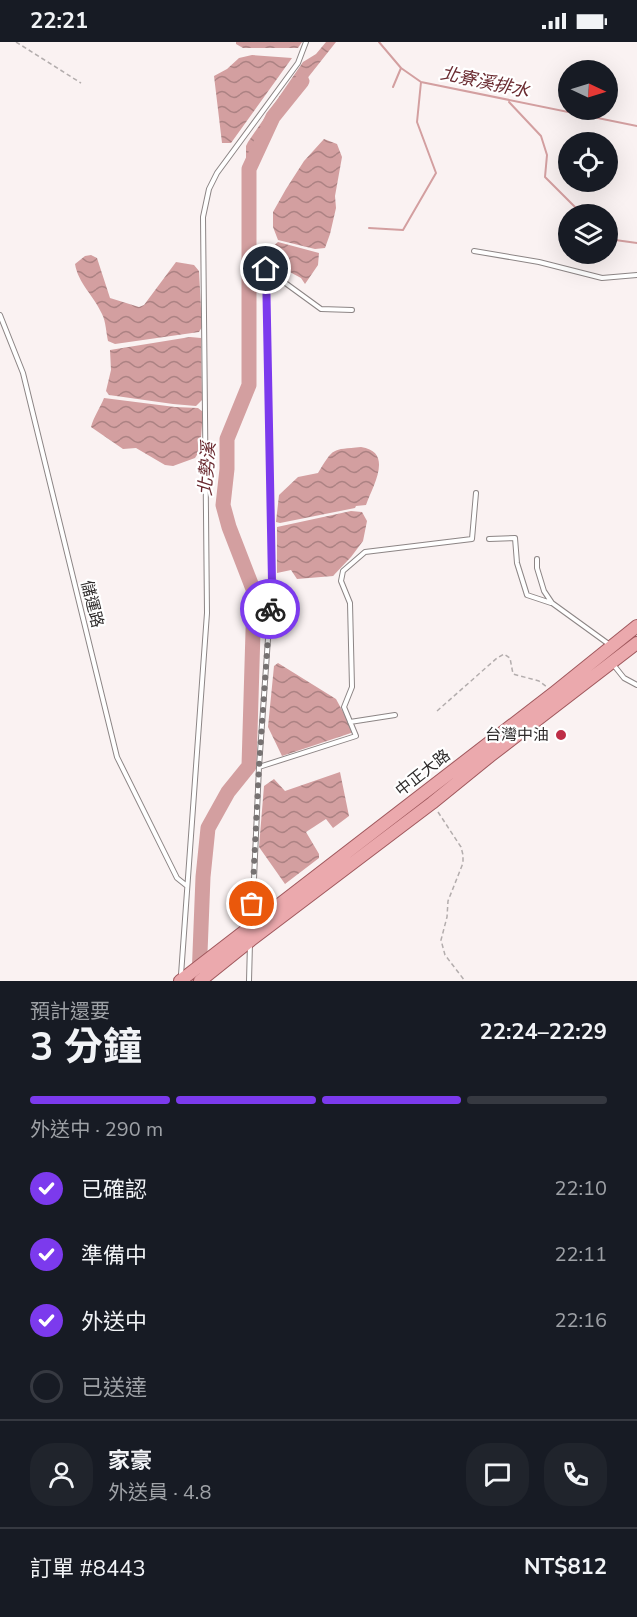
<!DOCTYPE html>
<html lang="zh-TW">
<head>
<meta charset="utf-8">
<style>
  :root { --surface:#171b24; --page:#20242c; --text:#f1f3f6; --muted:#9ea1a6; --line:#363941; --accent:#7c3aed }
  body { margin:0; font-family:"Nunito Sans","Noto Sans TC",sans-serif; background:var(--page); color:var(--text); height:100vh; display:flex; flex-direction:column; font-size:22px; white-space:nowrap }
  * { box-sizing:border-box; margin:0 }
  p { font-size:20px; color:var(--muted) }
  .icon { flex:none; width:33px; height:33px; fill:none; stroke:currentColor; stroke-width:2; stroke-linecap:round; stroke-linejoin:round }
  .map { position:relative; height:939px; overflow:hidden }
  .panel { display:flex; flex-direction:column; background:var(--surface); flex:1 }
  .panel>* { flex:none }
  .needle { width:39px; rotate:94deg }
  .controls { position:absolute; left:558px; top:18px; display:grid; gap:12px }
  .controls a { display:grid; place-items:center; width:60px; height:60px; border-radius:50%; background:var(--surface); box-shadow:0 6px 24px #0002; font-size:30px }
  .pin { position:absolute; display:grid; place-items:center; width:51px; height:51px; color:#fff; margin:-26px; border:3px solid #fff; border-radius:50%; box-shadow:0 2px 6px #0007 }
  .courier { position:absolute; display:grid; place-items:center; width:60px; height:60px; margin:-30px; border:4px solid #7c3aed; border-radius:50%; background:#fff; color:#222; box-shadow:0 2px 8px #0007 }
  .headline em { font-style:normal; font-weight:700 }
  .headline div { display:flex; flex-direction:column-reverse }
  .headline { display:flex; align-items:center; justify-content:space-between; height:102px; padding:0 30px }
  h1 { font-size:39px; font-weight:700; line-height:45px }
  .bar { display:grid; grid-template-columns:repeat(4,1fr); gap:9px 6px; align-content:center; height:72px; padding:0 30px }
  .bar i { height:8px; border-radius:4px; background:var(--line) }
  .bar .selected { background:var(--accent) }
  .bar p { grid-column:span 4 }
  .line { display:flex; align-items:center; gap:15px; padding:0 30px; border-top:2px solid var(--line) }
  .line div { flex:1 }
  .round { display:grid; place-items:center; flex:none; width:63px; height:63px; border-radius:24px; background:var(--page) }
  ol { padding:0 30px; list-style:none }
  li { display:flex; align-items:center; gap:18px; height:66px }
  li p { margin-inline-start:auto }
  li .icon { padding:6px; border-radius:50%; background:var(--accent); color:#fff; stroke-width:4 }
  li:last-child { color:var(--muted) }
  li i { width:33px; height:33px; border:3px solid var(--line); border-radius:50% }
  .status { display:flex; justify-content:space-between; align-items:center; height:42px; padding:0 30px; background:var(--surface); direction:ltr }
  .status svg { height:16px; fill:currentColor }
  .map>svg:first-child { display:block }
  .water { fill:url(#water-waves) }
  .lines { fill:none; stroke-linecap:round; stroke-linejoin:round }
  .stream { stroke:#d39fa0; stroke-width:2 }
  .river { stroke:#d39fa0; stroke-width:15 }
  .lane-casing { stroke:#8c8585; stroke-width:6 }
  .primary-casing { stroke:#a0585d; stroke-width:14 }
  .path { stroke:#b3adad; stroke-width:1.5; stroke-dasharray:4.5 3; stroke-linecap:butt }
  .lane { stroke:#fff; stroke-width:4 }
  .primary { stroke:#eba9ad; stroke-width:12 }
  .done { stroke:#767171; stroke-width:6; stroke-dasharray:0 10.8 }
  .route { stroke:#7c3aed; stroke-width:8 }
  .poi-dot { fill:#be2d46; stroke:#fff; stroke-width:2 }
  .labels { text-anchor:middle; dominant-baseline:central; stroke-width:4.5; stroke-linejoin:round; paint-order:stroke }
  .street-label { font-size:16px; fill:#2f2c2c; stroke:#fff }
  .poi-label { font-size:16px; fill:#2f2c2c; stroke:#fff; text-anchor:end }
  .water-label { font-size:18px; font-style:italic; fill:#6a2a30; stroke:#fff }
</style>
</head>
<body>
<div class="status"><b>22:21</b><svg viewBox="0 0 49 12"><path d="M0 12V9h3v3zM5 12V6h3v6zM10 12V3h3v9zM15 12V0h3v12zM26 1h20v11H26zM47 4h2v5h-2z"/></svg></div>
<div class="map">
<svg width="637" height="939" viewBox="0 0 637 939">
  <defs>
    <pattern id="water-waves" width="16" height="10" patternUnits="userSpaceOnUse" patternTransform="scale(1.5)"><rect width="16" height="10" fill="#d39fa0"/><path d="M0 5q4-4 8 0t8 0" fill="none" stroke="#ac8283"/></pattern>
  </defs>
  <rect width="100%" height="100%" fill="#faf2f2"/>
  <!-- water -->
  <path class="water" d="M236 0H302L298 6H243L236 2Z
    M326 0H336L306 38 282 62 256 97 250 112 255 128 246 127V104L248 100 303 20 316 12Z
    M252 13 292 16 231 101H222L214 34 227 27 239 16Z
    M324 97 337 102 342 115 335 154 336 166 330 192 325 206 315 207 278 198 273 185V170L286 147 304 119Z
    M278 200 319 211 318 223 305 242 301 236 275 222 272 205Z
    M91 213 97 216 110 256 139 265 144 263 176 220 194 223 199 229 202 285 199 290 115 302 108 299C106 290 106 280 102 272 94 254 78 241 75 222L85 214Z
    M190 295 201 296 202 358 196 364 173 362 109 353 106 349 111 328 110 308Z
    M104 356 175 365 198 366 203 370 200 408 195 416 173 424 165 423 136 406 123 407 91 385C94 374 100 366 104 356Z
    M361 405C394 410 373 443 366 463L356 464 355 466 280 481 276 480 279 453 298 435 318 431C334 405 331 408 361 405Z
    M351 469 362 470 367 479 363 499 351 515 333 534 297 537 291 528 277 531V485Z
    M278 621 336 657 354 690 282 714 268 685 274 624Z
    M340 730 349 774 333 786 326 777 306 790 319 812V816L285 842 259 805 264 744 274 737 285 749Z"/>
  <g class="lines">
    <!-- stream -->
    <path class="stream" d="M379 0 401 26 421 40 637 84
      M393 45 401 26
      M509 60 541 94 547 113 545 135 582 172
      M369 186 403 188 436 131 417 80 421 40
      M608 197 637 201"/>
    <!-- river -->
    <path class="river" d="M199 936 203 835 208 786 228 750 249 724 254 556 253 547 229 485 223 463 227 427V397L249 343V127L273 75 302 39"/>
    <defs>
      <path id="lane" d="M474 209 539 220 602 236 637 233
        M0 273 23 331 117 715 177 836 187 844
        M489 497 515 496 517 521 527 553 551 561
        M537 517V526L544 549 552 561 610 603
        M612 621 624 636 637 643
        M350 680 395 673
        M259 725 356 694 344 665 352 645 350 561 341 539 343 529 365 510 472 497 476 451
        M252 881 259 725 272 540 266 227 321 267 352 268
        M181 933 207 571 203 175 209 147 217 131 298 21 306 0
        M249 939 250 901"/>
      <path id="primary" d="M180 939 555 650 637 584
        M200 939 251 898 432 761 490 714 637 601"/>
    </defs>
    <!-- lane casing -->
    <use href="#lane" class="lane-casing"/>
    <!-- primary casing -->
    <use href="#primary" class="primary-casing"/>
    <!-- path -->
    <path class="path" d="M16 0 81 41
      M437 669 497 616 504 612 510 616 513 632 539 639 547 645
      M438 770 461 805 463 813V821L448 859 447 875 441 898 445 913 465 939"/>
    <!-- lane -->
    <use href="#lane" class="lane"/>
    <!-- primary -->
    <use href="#primary" class="primary"/>
  </g>
  <g class="lines">
    <!-- done -->
    <path class="done" d="M252 862 259 725 270 567"/>
    <!-- route -->
    <path class="route" d="M266 227 272 540 270 567"/>
  </g>
  <!-- markers -->
  <circle class="poi-dot" cx="561" cy="693" r="6"/>
  <g class="labels">
    <!-- street labels -->
    <g class="street-label">
      <text transform="translate(92 562) rotate(76)">儲運路</text>
      <text transform="translate(423 731) rotate(-38)">中正大路</text>
    </g>
    <!-- poi labels -->
    <g class="poi-label">
      <text x="549" y="693">台灣中油</text>
    </g>
    <!-- water labels -->
    <g class="water-label">
      <text transform="translate(485 40) rotate(12)">北寮溪排水</text>
      <text transform="translate(207 427) rotate(-86)">北勢溪</text>
    </g>
  </g>
</svg>
<div class="controls">
<a><svg class="needle" viewBox="-14 -14 28 28"><path d="M0-13l5 13h-10z" fill="#e53935"/><path d="M0 13l5-13h-10z" fill="#9ea1a6"/></svg></a>
<a><svg class="icon" aria-label="locate" viewBox="0 0 24 24"><circle cx="12" cy="12" r="6"/><path d="M12 2v4M12 18v4M2 12h4M18 12h4"/></svg></a>
<a><svg class="icon" aria-label="layers" viewBox="0 0 24 24"><path d="M12 4l9 5-9 5-9-5zM3 14l9 5 9-5"/></svg></a>
</div>
<div class="pin" style="left:252px;top:862px;background:#ea580c"><svg class="icon" aria-label="bag" viewBox="0 0 24 24"><path d="M5 8h14l-1 12H6zM9 8a3 3 0 0 1 6 0"/></svg></div>
<div class="pin" style="left:266px;top:227px;background:#1f2937"><svg class="icon" aria-label="home" viewBox="0 0 24 24"><path d="M3 11l9-7 9 7M6 9v11h12V9"/></svg></div>
<div class="courier" style="left:270px;top:567px"><svg class="icon" aria-label="bike" viewBox="0 0 24 24"><circle cx="6" cy="16" r="4"/><circle cx="18" cy="16" r="4"/><path d="M6 16l4-8h5l3 8M10 8l3 8H6M13 5h3"/></svg></div>
</div>
<section class="panel">
<div class="headline"><div><h1>3 分鐘</h1><p>預計還要</p></div><em>22:24–22:29</em></div>
<div class="bar"><i class="selected"></i><i class="selected"></i><i class="selected"></i><i></i><p>外送中 · 290 m</p></div>
<ol>
<li><svg class="icon" aria-label="check" viewBox="0 0 24 24"><path d="M5 12l5 5 9-10"/></svg>已確認<p>22:10</p></li>
<li><svg class="icon" aria-label="check" viewBox="0 0 24 24"><path d="M5 12l5 5 9-10"/></svg>準備中<p>22:11</p></li>
<li><svg class="icon" aria-label="check" viewBox="0 0 24 24"><path d="M5 12l5 5 9-10"/></svg>外送中<p>22:16</p></li>
<li><i></i>已送達</li>
</ol>
<div class="line" style="height:108px"><a class="round"><svg class="icon" aria-label="person" viewBox="0 0 24 24"><circle cx="12" cy="8" r="4"/><path d="M4 21q1-7 8-7t8 7"/></svg></a><div><b>家豪</b><p>外送員 · 4.8</p></div><a class="round"><svg class="icon" aria-label="chat" viewBox="0 0 24 24"><path d="M4 5h16v11H9l-5 4z"/></svg></a><a class="round"><svg class="icon" aria-label="phone" viewBox="0 0 24 24"><path d="M5 4h4l2 5-3 2q2 4 5 5l2-3 5 2v4C11 20 4 13 5 4z"/></svg></a></div>
<div class="line" style="height:78px"><div>訂單 #8443</div><b>NT$812</b></div>
</section>
</body>
</html>
